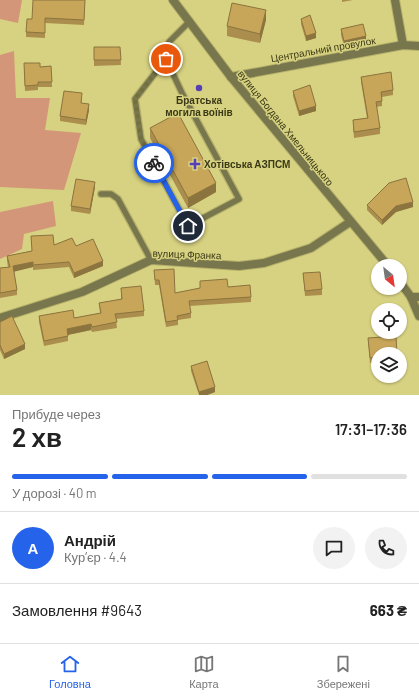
<!DOCTYPE html>
<html lang="uk">
<head>
<meta charset="utf-8">
<style>
  :root { --surface:#fff; --page:#f2f2f2; --text:#222; --muted:#767676; --line:#e0e0e0; --accent:#2563eb }
  body { margin:0; font-family:Barlow,sans-serif; background:var(--page); color:var(--text); height:100vh; display:flex; flex-direction:column; font-size:15px; white-space:nowrap }
  * { box-sizing:border-box; margin:0 }
  p { font-size:13px; color:var(--muted) }
  .icon { flex:none; width:22px; height:22px; fill:none; stroke:currentColor; stroke-width:2; stroke-linecap:round; stroke-linejoin:round }
  .map { position:relative; height:395px; overflow:hidden }
  .drawer { display:flex; flex-direction:column; background:var(--surface); flex:1 }
  .drawer>* { flex:none }
  .needle { width:26px; rotate:151deg }
  .fabs { position:absolute; left:371px; top:259px; display:grid; gap:8px }
  .fabs a { display:grid; place-items:center; width:36px; height:36px; border-radius:50%; background:var(--surface); box-shadow:0 1px 3px #0004; font-size:20px }
  .pin { position:absolute; display:grid; place-items:center; width:34px; height:34px; color:#fff; margin:-17px; border:2px solid #fff; border-radius:50%; box-shadow:0 1px 4px #0007 }
  .courier { position:absolute; display:grid; place-items:center; width:40px; height:40px; margin:-20px; border:3px solid #2563eb; border-radius:50%; background:#fff; color:#222; box-shadow:0 1px 5px #0007 }
  .headline em { font-style:normal; font-weight:600 }
  .headline div { display:flex; flex-direction:column-reverse }
  .headline { display:flex; align-items:center; justify-content:space-between; height:68px; padding:0 12px }
  h1 { font-size:26px; font-weight:600; line-height:30px }
  .bar { display:grid; grid-template-columns:repeat(4,1fr); gap:6px 4px; align-content:center; height:48px; padding:0 12px }
  .bar i { height:5px; border-radius:3px; background:var(--line) }
  .bar .active { background:var(--accent) }
  .bar p { grid-column:span 4 }
  .line { display:flex; align-items:center; gap:10px; padding:0 12px; border-top:1px solid var(--line) }
  .line div { flex:1 }
  .round { display:grid; place-items:center; flex:none; width:42px; height:42px; border-radius:21px; background:var(--page) }
  .tab-bar { display:flex; justify-content:space-around; align-items:center; height:56px; border-top:1px solid var(--line); background:var(--surface); font-size:11px; color:var(--muted) }
  .tab-bar a { display:grid; justify-items:center; gap:2px }
  .tab-bar .active { color:var(--accent) }
  .map>svg:first-child { display:block }
  .green { fill:#d39679 }
  .lines { fill:none; stroke-linecap:round; stroke-linejoin:round }
  .service-casing { stroke:#b5b06a; stroke-width:8 }
  .minor-casing { stroke:#b5b06a; stroke-width:10 }
  .tertiary-casing { stroke:#b5b06a; stroke-width:10 }
  .service { stroke:#78764d; stroke-width:5.5 }
  .minor { stroke:#78764d; stroke-width:8 }
  .tertiary { stroke:#78764d; stroke-width:8 }
  .wall { fill:#ab8e4d }
  .shaded-wall { fill:#8b743e }
  .building { fill:#c7a559; stroke:#8b743e }
  .done { stroke:#726f3c; stroke-width:4; stroke-dasharray:0 7.2 }
  .route { stroke:#2563eb; stroke-width:5 }
  .poi-dot { fill:#563fb7; stroke:#d7d281; stroke-width:1.5 }
  .labels { text-anchor:middle; dominant-baseline:central; stroke-width:3; stroke-linejoin:round; paint-order:stroke }
  .street-label { font-size:10px; fill:#3b3917; stroke:#d7d281 }
  .poi-label { font-size:10px; font-weight:bold; fill:#3b3917; stroke:#d7d281 }
</style>
</head>
<body>
<div class="map">
<svg width="419" height="395" viewBox="0 0 419 395">
  <rect width="100%" height="100%" fill="#d7d281"/>
  <!-- green -->
  <path class="green" d="M0 0H22L18 23 0 19Z
    M14 51 16 98H50L45 130 81 133 64 190 0 187V55Z
    M53 201 56 226 24 234 22 249 0 259V212Z"/>
  <g class="lines">
    <defs>
      <path id="service" d="M166 59 135 99 141 139 188 226 239 199 182 93 166 59 169 42 190 21
        M101 194H111L118 199 151 260"/>
      <path id="minor" d="M395 0 403 45
        M231 77 403 45 419 46
        M411 297H419
        M0 318 82 292 151 260 239 266 264 263 311 248 350 222"/>
      <path id="tertiary" d="M173 0 231 77 388 266
        M400 282 411 297 419 316"/>
    </defs>
    <!-- service casing -->
    <use href="#service" class="service-casing"/>
    <!-- minor casing -->
    <use href="#minor" class="minor-casing"/>
    <!-- tertiary casing -->
    <use href="#tertiary" class="tertiary-casing"/>
    <!-- service -->
    <use href="#service" class="service"/>
    <!-- minor -->
    <use href="#minor" class="minor"/>
    <!-- tertiary -->
    <use href="#tertiary" class="tertiary"/>
  </g>
  <!-- wall -->
  <path class="wall" d="M85 0 84 25 45 23V38L26 37V32L32 19Z
    M342 0H353L342 2Z
    M301 19 316 38 306 41 301 24Z
    M266 20 260 43 227 36V26Z
    M341 29 366 42 344 46 341 35Z
    M94 47H120L121 65 94 66Z
    M24 63 40 67 51 66 52 87H38V90L25 91Z
    M361 77 393 90V95L382 97V106L376 107 380 128V134L354 138 353 126V120L367 118 361 82Z
    M293 91 316 111 299 116 293 96Z
    M82 99 81 103 89 110 86 125 60 121V116Z
    M150 128 216 192 188 208 150 138Z
    M95 187 90 214 71 211V206Z
    M367 205 413 207 396 212 382 225 367 210Z
    M31 236 54 245 76 246 103 266 74 278 69 267 33 270V267L14 271 17 290V295L0 298V268L8 267 7 261V256L32 251Z
    M154 270 175 293 200 288V281L228 287 251 297V302L189 306 191 313V318L178 320V325L166 327 159 285H155Z
    M303 273 322 289V295L305 296Z
    M121 288 144 311V316L116 319 117 328 92 332 91 330 68 335V341L44 346 39 322V316L74 318 100 313 99 303 121 299Z
    M0 322 25 349 4 359 0 350Z
    M368 338 378 354V362L370 363Z
    M191 366 215 392 207 395H199L191 371Z"/>
  <!-- shaded-wall -->
  <path class="shaded-wall" d="M266 10V20L260 43V34Z
    M316 33V38L306 41V36Z
    M366 36V42L344 46V41Z
    M89 104V110L86 125V120Z
    M316 106V111L299 116V111Z
    M95 182V187L90 214V209Z
    M216 183V192L188 208V198Z
    M413 202V207L396 212 382 225V220L396 206Z
    M103 261V266L74 278V273Z
    M33 262V267L13 272V266Z
    M91 324V330L67 335V329Z
    M25 344V349L4 359V354Z
    M215 387V392L207 395H199V392Z"/>
  <!-- building -->
  <path class="building" d="M33 0H85L84 20 45 18V33L26 32 27 19H32Z
    M232 3 266 10 260 34 227 26Z
    M310 15 316 33 306 36 301 19Z
    M363 24 366 36 344 41 341 29Z
    M94 47H120L121 60H94Z
    M24 63H40V67L51 66 52 82H38V85L25 86Z
    M391 72 393 90 381 92 382 101 376 102 380 128 354 132 353 120 368 118 361 77Z
    M310 85 316 106 299 111 293 91Z
    M64 91 82 93 81 103 89 104 86 120 60 116Z
    M178 113 216 183 188 198 150 128Z
    M406 178 413 202 396 206 382 220 367 205 389 183Z
    M76 179 95 182 90 209 71 206Z
    M53 235 54 245 72 238 76 246 93 239 103 261 74 273 69 262 33 265V262L13 266 17 290 0 293V268L10 267 7 256 32 251 31 236Z
    M174 269 175 293 200 288V281L227 279 228 287 250 285 251 297 189 301 191 313 177 316 178 320 166 322 159 280H155L154 270Z
    M320 272 322 289 305 291 303 273Z
    M141 286 144 311 115 314 117 322 92 327 91 324 67 329 68 336 44 341 39 316 73 310 74 318 101 313 99 303 122 299 121 288Z
    M12 316 25 344 4 354 0 345V322Z
    M396 336 397 354H378V357L370 358 368 338Z
    M207 361 215 387 199 392 191 366Z"/>
  <g class="lines">
    <!-- done -->
    <path class="done" d="M154 163 141 139 135 99 166 59"/>
    <!-- route -->
    <path class="route" d="M154 163 188 226"/>
  </g>
  <!-- markers -->
  <g class="poi-dot">
    <circle cx="199" cy="88" r="4"/>
    <path d="M193 158h4v4h4v4h-4v4h-4v-4h-4v-4h4z"/>
  </g>
  <g class="labels">
    <!-- street labels -->
    <g class="street-label">
      <text transform="translate(323 49) rotate(-10)">Центральний провулок</text>
      <text transform="translate(286 128) rotate(51)">вулиця Богдана Хмельницького</text>
      <text transform="translate(187 254) rotate(2)">вулиця Франка</text>
    </g>
    <!-- poi labels -->
    <g class="poi-label">
      <text x="199" y="100">Братська<tspan x="199" dy="12">могила воїнів</tspan></text>
      <text x="204" y="164" text-anchor="start">Хотівська АЗПСМ</text>
    </g>
  </g>
</svg>
<div class="fabs">
<a><svg class="needle" viewBox="-14 -14 28 28"><path d="M0-13l5 13h-10z" fill="#e53935"/><path d="M0 13l5-13h-10z" fill="#767676"/></svg></a>
<a><svg class="icon" aria-label="locate" viewBox="0 0 24 24"><circle cx="12" cy="12" r="6"/><path d="M12 2v4M12 18v4M2 12h4M18 12h4"/></svg></a>
<a><svg class="icon" aria-label="layers" viewBox="0 0 24 24"><path d="M12 4l9 5-9 5-9-5zM3 14l9 5 9-5"/></svg></a>
</div>
<div class="pin" style="left:166px;top:59px;background:#ea580c"><svg class="icon" aria-label="bag" viewBox="0 0 24 24"><path d="M5 8h14l-1 12H6zM9 8a3 3 0 0 1 6 0"/></svg></div>
<div class="pin" style="left:188px;top:226px;background:#1f2937"><svg class="icon" aria-label="home" viewBox="0 0 24 24"><path d="M3 11l9-7 9 7M6 9v11h12V9"/></svg></div>
<div class="courier" style="left:154px;top:163px"><svg class="icon" aria-label="bike" viewBox="0 0 24 24"><circle cx="6" cy="16" r="4"/><circle cx="18" cy="16" r="4"/><path d="M6 16l4-8h5l3 8M10 8l3 8H6M13 5h3"/></svg></div>
</div>
<section class="drawer">
<div class="headline"><div><h1>2 хв</h1><p>Прибуде через</p></div><em>17:31–17:36</em></div>
<div class="bar"><i class="active"></i><i class="active"></i><i class="active"></i><i></i><p>У дорозі · 40 m</p></div>
<div class="line" style="height:72px"><b class="round" style="background:var(--accent);color:#fff">А</b><div><b>Андрій</b><p>Кур’єр · 4.4</p></div><a class="round"><svg class="icon" aria-label="chat" viewBox="0 0 24 24"><path d="M4 5h16v11H9l-5 4z"/></svg></a><a class="round"><svg class="icon" aria-label="phone" viewBox="0 0 24 24"><path d="M5 4h4l2 5-3 2q2 4 5 5l2-3 5 2v4C11 20 4 13 5 4z"/></svg></a></div>
<div class="line" style="height:52px"><div>Замовлення #9643</div><b>663 ₴</b></div>
</section>
<nav class="tab-bar">
<a class="active"><svg class="icon" aria-label="home" viewBox="0 0 24 24"><path d="M3 11l9-7 9 7M6 9v11h12V9"/></svg>Головна</a>
<a><svg class="icon" aria-label="map" viewBox="0 0 24 24"><path d="M3 6l6-2 6 2 6-2v14l-6 2-6-2-6 2zM9 4v14M15 6v14"/></svg>Карта</a>
<a><svg class="icon" aria-label="saved" viewBox="0 0 24 24"><path d="M7 4h10v16l-5-4-5 4z"/></svg>Збережені</a>
</nav>
</body>
</html>
